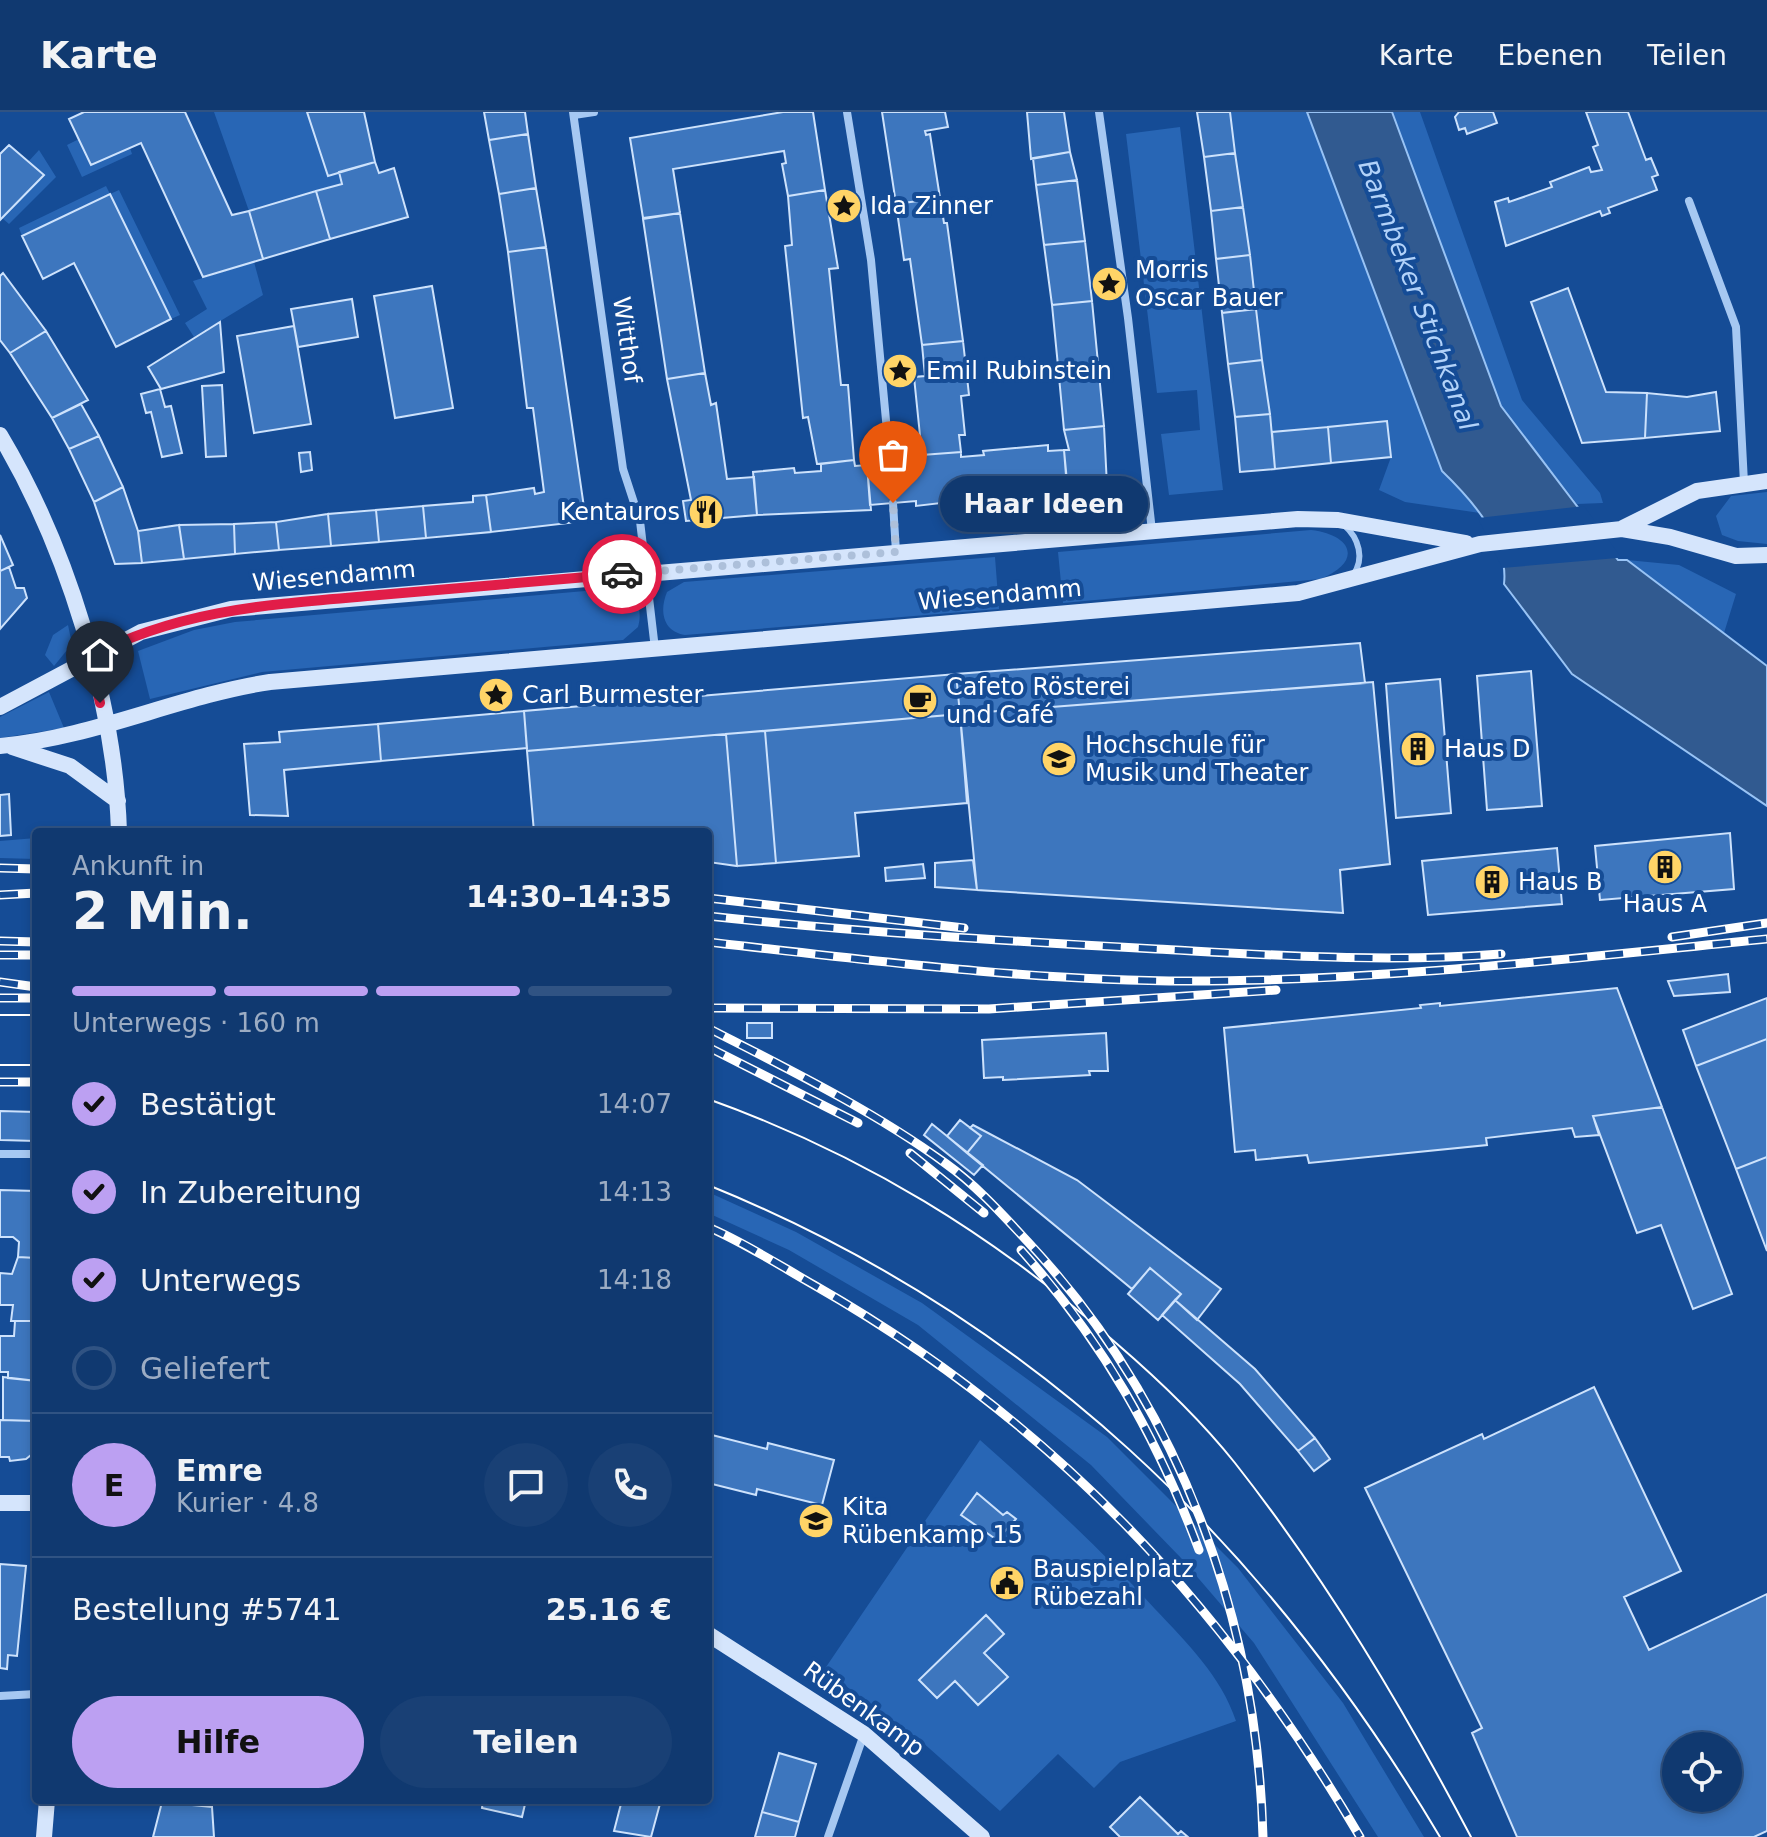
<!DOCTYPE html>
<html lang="de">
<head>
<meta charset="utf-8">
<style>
  :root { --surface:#103970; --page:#194075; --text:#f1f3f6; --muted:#9cacc3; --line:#305383; --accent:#bca0f2 }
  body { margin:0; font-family:"DejaVu Sans",sans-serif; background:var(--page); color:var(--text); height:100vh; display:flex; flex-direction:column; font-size:30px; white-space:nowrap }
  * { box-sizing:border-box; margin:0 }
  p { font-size:26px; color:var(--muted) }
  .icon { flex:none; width:44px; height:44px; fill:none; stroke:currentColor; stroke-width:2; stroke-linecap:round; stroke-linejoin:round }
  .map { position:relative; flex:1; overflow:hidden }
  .panel { position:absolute; left:32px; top:716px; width:680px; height:976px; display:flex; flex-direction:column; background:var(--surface); border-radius:8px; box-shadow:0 4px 12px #0003,0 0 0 2px var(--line) }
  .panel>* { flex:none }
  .buttons { position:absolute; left:1662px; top:1620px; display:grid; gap:16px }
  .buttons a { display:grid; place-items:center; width:80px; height:80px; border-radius:50%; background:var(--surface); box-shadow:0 4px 12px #0003,0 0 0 2px var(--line); font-size:40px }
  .pin { position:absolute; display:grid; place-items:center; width:68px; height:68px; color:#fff; margin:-82px -34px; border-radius:50% 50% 50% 0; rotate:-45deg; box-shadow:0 0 8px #0007 }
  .pin .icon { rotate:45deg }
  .courier { position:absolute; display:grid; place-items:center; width:80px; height:80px; margin:-40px; border:6px solid #e11d48; border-radius:50%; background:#fff; color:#222; box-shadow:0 2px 10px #0007 }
  .bubble { position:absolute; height:56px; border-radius:28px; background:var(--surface); box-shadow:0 4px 12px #0003,0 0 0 2px var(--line); font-size:26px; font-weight:800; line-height:56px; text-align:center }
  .summary em { font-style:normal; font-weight:800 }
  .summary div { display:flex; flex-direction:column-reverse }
  .summary { display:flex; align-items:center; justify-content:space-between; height:136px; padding:0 40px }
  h1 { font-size:52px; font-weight:800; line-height:60px }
  .bar { display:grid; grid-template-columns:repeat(4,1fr); gap:12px 8px; align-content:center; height:96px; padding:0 40px }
  .bar i { height:10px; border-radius:6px; background:var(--line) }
  .bar .selected { background:var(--accent) }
  .bar p { grid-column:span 4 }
  .line { display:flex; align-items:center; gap:20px; padding:0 40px; border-top:2px solid var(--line) }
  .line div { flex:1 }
  .round { display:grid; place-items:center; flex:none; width:84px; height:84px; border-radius:42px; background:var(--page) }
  ol { padding:0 40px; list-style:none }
  li { display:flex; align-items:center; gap:24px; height:88px }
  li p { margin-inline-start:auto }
  li .icon { padding:8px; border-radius:50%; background:var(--accent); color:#111; stroke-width:4 }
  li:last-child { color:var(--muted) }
  li i { width:44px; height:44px; border:4px solid var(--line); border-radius:50% }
  .primary-button { display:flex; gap:16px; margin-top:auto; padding:16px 40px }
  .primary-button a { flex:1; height:92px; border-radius:48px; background:var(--accent); color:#111; font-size:32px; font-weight:800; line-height:92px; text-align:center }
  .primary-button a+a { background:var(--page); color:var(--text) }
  header { display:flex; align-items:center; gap:48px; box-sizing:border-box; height:112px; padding:0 40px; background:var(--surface); border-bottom:2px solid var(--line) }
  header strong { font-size:38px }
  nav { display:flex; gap:44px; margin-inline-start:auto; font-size:28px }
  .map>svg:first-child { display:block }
  .green { fill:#2866b5 }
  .water { fill:#315a90; stroke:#98c3f5; stroke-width:2 }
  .pier { fill:#154c96 }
  .building { fill:#3d76be; stroke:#cde2fc; stroke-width:2; fill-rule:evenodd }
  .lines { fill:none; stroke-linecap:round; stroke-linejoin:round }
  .street-tunnel { stroke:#3867a6; stroke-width:8; stroke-dasharray:8 4; stroke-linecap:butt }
  .lane { stroke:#a6c8f2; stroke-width:6 }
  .street { stroke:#a6c8f2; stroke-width:8 }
  .secondary { stroke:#d5e5fc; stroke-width:16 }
  .tram { stroke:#fff; stroke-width:2 }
  .rail-casing { stroke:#fff; stroke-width:9 }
  .rail { stroke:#154c96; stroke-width:6; stroke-dasharray:18; stroke-linecap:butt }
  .done { stroke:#adc0da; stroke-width:8; stroke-dasharray:0 14.4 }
  .route { stroke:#e11d48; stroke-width:10 }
  .labels { text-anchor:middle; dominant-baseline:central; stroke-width:8; stroke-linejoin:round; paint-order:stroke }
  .poi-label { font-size:24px; fill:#fff; stroke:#154c96; text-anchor:start }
  .street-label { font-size:24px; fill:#fff; stroke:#154c96 }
  .water-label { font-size:26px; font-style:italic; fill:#b2d2f9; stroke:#154c96 }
</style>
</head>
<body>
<header>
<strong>Karte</strong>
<nav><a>Karte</a><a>Ebenen</a><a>Teilen</a></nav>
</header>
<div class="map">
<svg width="1767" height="1725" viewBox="0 0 1767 1725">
  <rect width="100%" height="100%" fill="#154c96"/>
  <!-- green -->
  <path class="green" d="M214 0H307L328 63 339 60 342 72 249 99Z
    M1230 0H1307L1442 359 1475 392 1480 401 1405 390 1379 378 1391 345 1387 309 1272 320Z
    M1392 0H1420L1522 288 1600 381 1603 391 1577 392 1501 294Z
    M1180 15 1223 378 1169 383 1161 322 1200 318 1197 278 1157 281 1126 22Z
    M79 27 91 53 130 36 132 42 82 65 67 33Z
    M39 38 56 65 9 112 2 106 44 63 28 50Z
    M106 74 110 82 119 78 180 203 171 207 110 83 22 124 19 116Z
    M254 150 263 183 194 225 185 211 207 197 193 169Z
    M1767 380V432L1738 429 1722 423 1716 404 1731 384Z
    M1311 418C1353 423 1363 450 1320 467L1063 491 1058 440Z
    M995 445 999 497 685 523C663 520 659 499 667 480L684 470Z
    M1627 448 1679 453 1736 482 1724 521Z
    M619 476C637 480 643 498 638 515L623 528 262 560 150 587 138 539 194 518 235 510Z
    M68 513 72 532 54 554 45 543 53 523Z
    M49 580 64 616 0 626V605Z
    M36 726V747L0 746V729Z
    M708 1080 796 1120 922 1191 1107 1325 1238 1456 1343 1591 1424 1725H1378L1254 1531 1181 1446 1091 1353 918 1213 789 1138 708 1101Z
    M980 1328C1041 1382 1100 1436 1155 1497 1187 1531 1221 1564 1236 1609L1120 1650 1094 1676 1058 1642 1000 1699 921 1629 824 1558Z"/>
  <!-- water -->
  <path class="water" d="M1307 0H1392L1501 294 1618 448H1627L1767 554V694L1572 562 1504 472C1509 429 1471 387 1442 359Z"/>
  <!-- pier -->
  <path class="pier" d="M1584 394 1620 444 1629 445 1502 456 1478 406Z"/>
  <!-- building -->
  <path class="building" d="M84 0H185L232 103 249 99 263 147 203 165 141 31 91 53 69 7Z
    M307 0H364L375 50 328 64Z
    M484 0H525L528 22 489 28Z
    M783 0H813L825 78 788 84 782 52 786 51 784 39 673 57 680 101 643 106 630 26Z
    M882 0H945L948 15 925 19 926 23 930 22 940 86 896 92Z
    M1027 0H1064L1070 40 1031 47Z
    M1197 0H1230L1235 41 1204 45Z
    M1459 0H1493L1497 11 1467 22 1465 16 1459 18 1455 5Z
    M1586 0H1628L1646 48 1651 46 1658 63 1652 65 1657 78 1608 96 1610 101 1602 104 1600 99 1506 134 1495 90 1508 86 1509 90 1552 75 1550 70 1589 55 1591 60 1602 58 1593 35 1598 33Z
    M528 22 536 76 499 82 489 28Z
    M9 33 44 63 0 108V42Z
    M1070 40 1077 68 1036 73 1033 46Z
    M1235 41 1243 95 1211 99 1204 45Z
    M375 50 379 61 394 56 408 105 330 127 316 79 342 72 339 60Z
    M1077 68 1085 129 1044 133 1036 73Z
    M536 76 546 135 508 140 499 82Z
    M825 78 838 156 829 157 841 273H848L854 348 817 352 808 305 803 306 785 134 792 133 788 84Z
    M316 79 330 127 263 147 249 99Z
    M110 82 171 207 116 235 74 151 43 167 22 124Z
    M940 86 944 111H947L963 229 922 233 910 147 904 148 896 92Z
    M1243 95 1250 143 1216 147 1211 99Z
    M680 101 705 261 667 267 643 107Z
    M1085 129 1092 189 1052 193 1044 133Z
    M546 135 586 409 491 420 486 383 534 376 535 382 544 380 533 296H527L508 140Z
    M1250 143 1256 197 1222 201 1216 147Z
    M3 161 46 219 10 241 0 228V164Z
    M432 174 453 296 395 306 374 184Z
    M1568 176 1606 280 1647 281 1645 326 1582 331 1531 190Z
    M352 187 358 225 298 235 291 197Z
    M1092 189 1098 251 1058 254 1052 193Z
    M1256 197 1262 248 1228 252 1222 201Z
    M220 210 224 260 161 277 148 255Z
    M294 214 311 312 254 321 237 224Z
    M46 219 88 288 52 306 10 241Z
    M963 229 969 283 961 284 965 323H959L961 340 922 343 914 265 925 264 922 233Z
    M1262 248 1270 302 1235 305 1228 252Z
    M1098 251 1104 314 1064 318 1058 254Z
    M705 261 711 293 716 291 727 367 754 365 757 403 686 409 683 389 691 388 667 267Z
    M222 273 226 344 206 345 202 274Z
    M160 277 165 295 171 294 182 341 162 345 151 300 146 301 141 282Z
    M1716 280 1720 319 1645 326 1647 281 1687 285Z
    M81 292 99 324 69 337 52 306Z
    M1270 302 1275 357 1240 360 1235 305Z
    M1387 309 1391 345 1331 351 1328 315Z
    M1104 314 1107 374 1067 376 1064 338H1069L1064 318Z
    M1328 315 1331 351 1275 357 1272 320Z
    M99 324 123 375 94 390 69 337Z
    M1048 333V339L1064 338 1068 380 1052 382V378L916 394V389L870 393 867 353 921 348 922 343 961 340V345L984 343 983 339Z
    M310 340 312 358 301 360 299 341Z
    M854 348 855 354 867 353 871 398 757 403 753 360 794 356 795 361 821 359V352Z
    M123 375 138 419 142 451 115 452 94 390Z
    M486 383 491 420 426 426 423 394 473 390V384Z
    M423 394 426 426 379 430 376 398Z
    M376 398 379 430 331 434 328 402Z
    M328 402 331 434 279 438 276 410Z
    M276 410 279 438 235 442 234 412Z
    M234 412 235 442 184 447 179 413Z
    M179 413 184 447 142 451 138 419Z
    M0 423 13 453 0 459Z
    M9 455 16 476H24L27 486 0 517V459Z
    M1360 531 1365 571 960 602 956 562Z
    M1531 559 1542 694 1487 698 1477 564Z
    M956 562 960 602 527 639 524 599Z
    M1440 567 1451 701 1396 706 1386 572Z
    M1373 570 1390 752 1340 758 1343 801 977 778 960 602Z
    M524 599 527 636 381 649 378 612Z
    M960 602 967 691 855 701 859 744 776 751 765 619Z
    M378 612 381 649 284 658 288 704 250 703 244 632 280 630 279 620Z
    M765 619 776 751 737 754 726 622Z
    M726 622 737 754 708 750V720H534L527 639Z
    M9 682 11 723 0 724V683Z
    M1730 721 1734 777 1600 788 1595 734Z
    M1557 736 1562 792 1428 803 1422 749Z
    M973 748 977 778 935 775V751Z
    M923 752 925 766 886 769 885 756Z
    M1728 862 1730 880 1674 884 1668 869Z
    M1617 876 1662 995 1593 1004 1599 1023 1575 1025 1572 1016 1486 1026 1487 1033 1309 1051 1307 1043 1256 1048 1255 1038 1235 1040 1224 916 1421 896 1420 893 1440 891V894Z
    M1767 886V927L1696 954 1683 918Z
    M747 911H772V926H747Z
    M1106 921 1108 959H1089L1090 963 1003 968V965L984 966 982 928Z
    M1767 927V1045L1736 1057 1696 954Z
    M1662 995 1732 1182 1693 1197 1661 1113 1637 1121 1593 1004Z
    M0 999 36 1000V1029L0 1028Z
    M960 1008 981 1024 967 1041 947 1024Z
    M932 1012 983 1053 974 1063 924 1023Z
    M973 1013 1077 1068 1221 1177 1197 1208 1175 1188 1181 1182 1150 1156 1132 1177 967 1041 981 1024 970 1016Z
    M1767 1045V1139L1736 1057Z
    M0 1078 36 1079V1146L18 1145 19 1130 13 1125H0Z
    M18 1145 36 1146V1209H11L13 1193H0V1161L12 1162Z
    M1150 1156 1181 1182 1158 1208 1128 1182Z
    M1175 1188 1255 1257 1315 1326 1298 1339 1240 1272 1162 1203Z
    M15 1209H36V1269L8 1266V1260H0V1224H14Z
    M3 1265 36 1269V1309L3 1308Z
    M1594 1275 1681 1459 1624 1485 1649 1538 1767 1482V1719L1754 1725H1517L1472 1621 1482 1616 1365 1376 1482 1322 1484 1327ZM1676 1634H1728V1686H1676Z
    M0 1308 36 1309V1339L26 1347 10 1349 9 1345H0Z
    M708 1322 767 1337 768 1331 834 1348 822 1393 757 1377 756 1383 708 1371Z
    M1315 1326 1330 1347 1314 1359 1298 1339Z
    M977 1381 1003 1403 1007 1400 1016 1407 997 1428 961 1403Z
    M0 1452 26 1454 17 1544 8 1543 7 1557 0 1556Z
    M986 1503 1004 1522 984 1541 1008 1565 978 1593 955 1569 937 1586 919 1568Z
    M779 1641 816 1652 799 1710 762 1700Z
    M1140 1685 1178 1722 1181 1719 1188 1725H1120L1110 1715Z
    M483 1688H526L522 1705 482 1696Z
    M622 1688H661L651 1725 614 1719Z
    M162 1690 212 1695 214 1725H153Z
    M762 1700 799 1710 795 1725H755Z"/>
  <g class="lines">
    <!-- street-tunnel -->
    <path class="street-tunnel" d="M890 351 893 391"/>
    <!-- lane -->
    <path class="lane" d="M1344 413C1359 426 1365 447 1353 463"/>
    <!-- street -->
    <path class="street" d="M573 0 623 357 640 409 655 537
      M847 0 871 148 890 351
      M1099 0 1128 206 1152 419
      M574 3 594 0
      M1689 89 1736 215 1744 371
      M893 391 896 440
      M0 1042H36
      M0 1584 36 1582
      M828 1725 864 1622"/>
    <!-- secondary -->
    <path class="secondary" d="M0 323C67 435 115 590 119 720
      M1623 416 1697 379 1767 369
      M0 595 141 520 231 497 1298 407 1338 408 1466 431
      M0 634C93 626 178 584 270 570L1298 481 1480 432 1622 417 1670 425 1736 444 1767 443
      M12 635 70 654 118 689
      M0 1391H36
      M708 1522 864 1622 982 1725
      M44 1725 47 1688"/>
    <!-- tram -->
    <path class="tram" d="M0 903H36
      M0 953H36
      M708 987C862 1042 994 1123 1116 1231 1159 1268 1200 1307 1235 1351 1327 1468 1402 1594 1471 1725
      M708 1073C1029 1203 1265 1430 1440 1725"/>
    <defs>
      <path id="rail" d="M0 756 36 757
        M0 783 36 781
        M708 786 964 816
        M708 804C857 820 1006 829 1156 837 1271 843 1386 851 1501 842
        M1672 825 1767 811
        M0 829 36 830
        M708 830C868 848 1028 869 1189 869 1383 869 1575 846 1767 827
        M0 843H36
        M0 870 36 875
        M0 886H36
        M708 896 989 897 1276 878
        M708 916C788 957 872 998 945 1051 976 1073 1002 1102 1028 1130 1179 1291 1257 1506 1263 1725
        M708 935 858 1011
        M0 970H36
        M910 1041 984 1101
        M708 1115C745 1131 779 1153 814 1173 1051 1308 1223 1491 1360 1725
        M1021 1138C1103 1230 1156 1323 1199 1438"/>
    </defs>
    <!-- rail casing -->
    <use href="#rail" class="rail-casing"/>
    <!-- rail -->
    <use href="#rail" class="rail"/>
  </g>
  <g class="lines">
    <!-- done -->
    <path class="done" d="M622 462 896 440 893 391"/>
    <!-- route -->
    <path class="route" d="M100 591 90 545C181 496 278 492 379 483 460 476 541 469 622 462"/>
  </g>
  <!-- icons -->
  <defs>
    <symbol id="sight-disc" viewBox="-11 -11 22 22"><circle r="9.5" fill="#ffd467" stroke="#154c96"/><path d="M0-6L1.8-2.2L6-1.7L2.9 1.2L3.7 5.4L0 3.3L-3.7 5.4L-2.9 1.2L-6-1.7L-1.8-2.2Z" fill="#111"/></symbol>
    <symbol id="restaurant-disc" viewBox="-11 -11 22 22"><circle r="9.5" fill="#ffd467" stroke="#154c96"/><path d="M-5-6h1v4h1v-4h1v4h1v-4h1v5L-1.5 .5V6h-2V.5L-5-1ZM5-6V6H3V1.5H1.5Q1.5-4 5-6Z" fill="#111"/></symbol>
    <symbol id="cafe-disc" viewBox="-11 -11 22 22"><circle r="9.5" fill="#ffd467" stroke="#154c96"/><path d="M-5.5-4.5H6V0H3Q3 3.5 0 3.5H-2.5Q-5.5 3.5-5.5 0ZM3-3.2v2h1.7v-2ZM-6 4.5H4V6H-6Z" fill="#111"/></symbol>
    <symbol id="building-disc" viewBox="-11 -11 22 22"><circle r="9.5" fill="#ffd467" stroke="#154c96"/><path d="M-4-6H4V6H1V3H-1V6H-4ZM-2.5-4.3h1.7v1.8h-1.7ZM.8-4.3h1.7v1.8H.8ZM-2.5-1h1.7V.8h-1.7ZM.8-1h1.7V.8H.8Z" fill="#111"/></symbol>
    <symbol id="university-disc" viewBox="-11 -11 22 22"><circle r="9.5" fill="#ffd467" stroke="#154c96"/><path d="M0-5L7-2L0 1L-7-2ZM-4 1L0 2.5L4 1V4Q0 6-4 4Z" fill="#111"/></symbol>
    <symbol id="school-disc" viewBox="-11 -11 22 22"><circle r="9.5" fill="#ffd467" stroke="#154c96"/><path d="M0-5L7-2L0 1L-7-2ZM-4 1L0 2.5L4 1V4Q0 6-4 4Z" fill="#111"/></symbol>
    <symbol id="civic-disc" viewBox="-11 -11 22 22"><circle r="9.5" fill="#ffd467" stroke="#154c96"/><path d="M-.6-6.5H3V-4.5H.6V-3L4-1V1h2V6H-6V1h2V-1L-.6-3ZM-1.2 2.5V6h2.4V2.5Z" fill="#111"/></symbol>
  </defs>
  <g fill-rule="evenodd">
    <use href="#sight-disc" x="824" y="74" width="40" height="40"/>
    <use href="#sight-disc" x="1089" y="152" width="40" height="40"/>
    <use href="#sight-disc" x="880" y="239" width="40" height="40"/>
    <use href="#restaurant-disc" x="686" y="380" width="40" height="40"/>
    <use href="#sight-disc" x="476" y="563" width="40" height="40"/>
    <use href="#cafe-disc" x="900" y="569" width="40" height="40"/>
    <use href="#building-disc" x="1398" y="617" width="40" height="40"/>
    <use href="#university-disc" x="1039" y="627" width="40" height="40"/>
    <use href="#building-disc" x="1645" y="735" width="40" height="40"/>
    <use href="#building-disc" x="1472" y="750" width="40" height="40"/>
    <use href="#school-disc" x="796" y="1389" width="40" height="40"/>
    <use href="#civic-disc" x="987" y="1451" width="40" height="40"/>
  </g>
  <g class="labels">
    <!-- poi labels -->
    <g class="poi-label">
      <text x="870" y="94">Ida Zinner</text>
      <text x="1135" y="158">Morris<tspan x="1135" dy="28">Oscar Bauer</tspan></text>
      <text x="926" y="259">Emil Rubinstein</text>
      <text x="680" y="400" text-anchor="end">Kentauros</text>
      <text x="946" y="575">Cafeto Rösterei<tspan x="946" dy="28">und Café</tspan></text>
      <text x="522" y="583">Carl Burmester</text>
      <text x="1085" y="633">Hochschule für<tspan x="1085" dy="28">Musik und Theater</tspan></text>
      <text x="1444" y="637">Haus D</text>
      <text x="1518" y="770">Haus B</text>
      <text x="1665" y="792" text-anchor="middle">Haus A</text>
      <text x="842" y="1395">Kita<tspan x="842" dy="28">Rübenkamp 15</tspan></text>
      <text x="1033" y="1457">Bauspielplatz<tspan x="1033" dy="28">Rübezahl</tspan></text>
    </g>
    <!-- street labels -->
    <g class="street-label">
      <text transform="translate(627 228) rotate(82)">Witthof</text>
      <text transform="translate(334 464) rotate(-5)">Wiesendamm</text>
      <text transform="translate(1000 483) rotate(-5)">Wiesendamm</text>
      <text transform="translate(864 1597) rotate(36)">Rübenkamp</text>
    </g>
    <!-- water labels -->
    <g class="water-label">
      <text transform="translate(1418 183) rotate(69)">Barmbeker Stichkanal</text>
    </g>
  </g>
</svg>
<div class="buttons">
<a><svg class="icon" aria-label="locate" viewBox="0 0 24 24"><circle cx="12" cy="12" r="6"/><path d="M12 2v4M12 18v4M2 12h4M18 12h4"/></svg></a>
</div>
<div class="pin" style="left:893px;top:391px;background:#ea580c"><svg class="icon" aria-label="bag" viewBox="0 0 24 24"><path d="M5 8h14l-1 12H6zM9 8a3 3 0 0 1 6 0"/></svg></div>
<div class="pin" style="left:100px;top:591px;background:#1f2937"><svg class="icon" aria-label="home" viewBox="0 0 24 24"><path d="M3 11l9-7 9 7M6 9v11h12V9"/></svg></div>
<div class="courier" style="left:622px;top:462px"><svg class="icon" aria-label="car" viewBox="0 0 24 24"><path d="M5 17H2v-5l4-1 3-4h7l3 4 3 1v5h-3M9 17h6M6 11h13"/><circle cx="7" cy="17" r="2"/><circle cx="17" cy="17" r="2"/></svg></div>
<div class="bubble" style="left:940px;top:364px;width:208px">Haar Ideen</div>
<section class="panel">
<div class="summary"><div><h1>2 Min.</h1><p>Ankunft in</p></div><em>14:30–14:35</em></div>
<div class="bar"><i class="selected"></i><i class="selected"></i><i class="selected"></i><i></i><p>Unterwegs · 160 m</p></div>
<ol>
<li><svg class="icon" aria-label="check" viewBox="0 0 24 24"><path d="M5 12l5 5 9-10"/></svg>Bestätigt<p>14:07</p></li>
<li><svg class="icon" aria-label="check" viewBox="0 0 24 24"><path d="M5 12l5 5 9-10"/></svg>In Zubereitung<p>14:13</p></li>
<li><svg class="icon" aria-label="check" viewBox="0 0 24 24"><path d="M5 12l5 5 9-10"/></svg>Unterwegs<p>14:18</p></li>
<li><i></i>Geliefert</li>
</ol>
<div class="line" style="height:144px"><b class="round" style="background:var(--accent);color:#111">E</b><div><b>Emre</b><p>Kurier · 4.8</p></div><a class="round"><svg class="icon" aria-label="chat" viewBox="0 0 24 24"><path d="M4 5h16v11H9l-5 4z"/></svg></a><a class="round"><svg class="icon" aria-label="phone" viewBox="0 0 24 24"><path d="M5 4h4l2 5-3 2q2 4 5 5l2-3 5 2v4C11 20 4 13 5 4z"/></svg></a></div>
<div class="line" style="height:104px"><div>Bestellung #5741</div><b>25.16 €</b></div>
<div class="primary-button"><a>Hilfe</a><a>Teilen</a></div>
</section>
</div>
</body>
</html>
